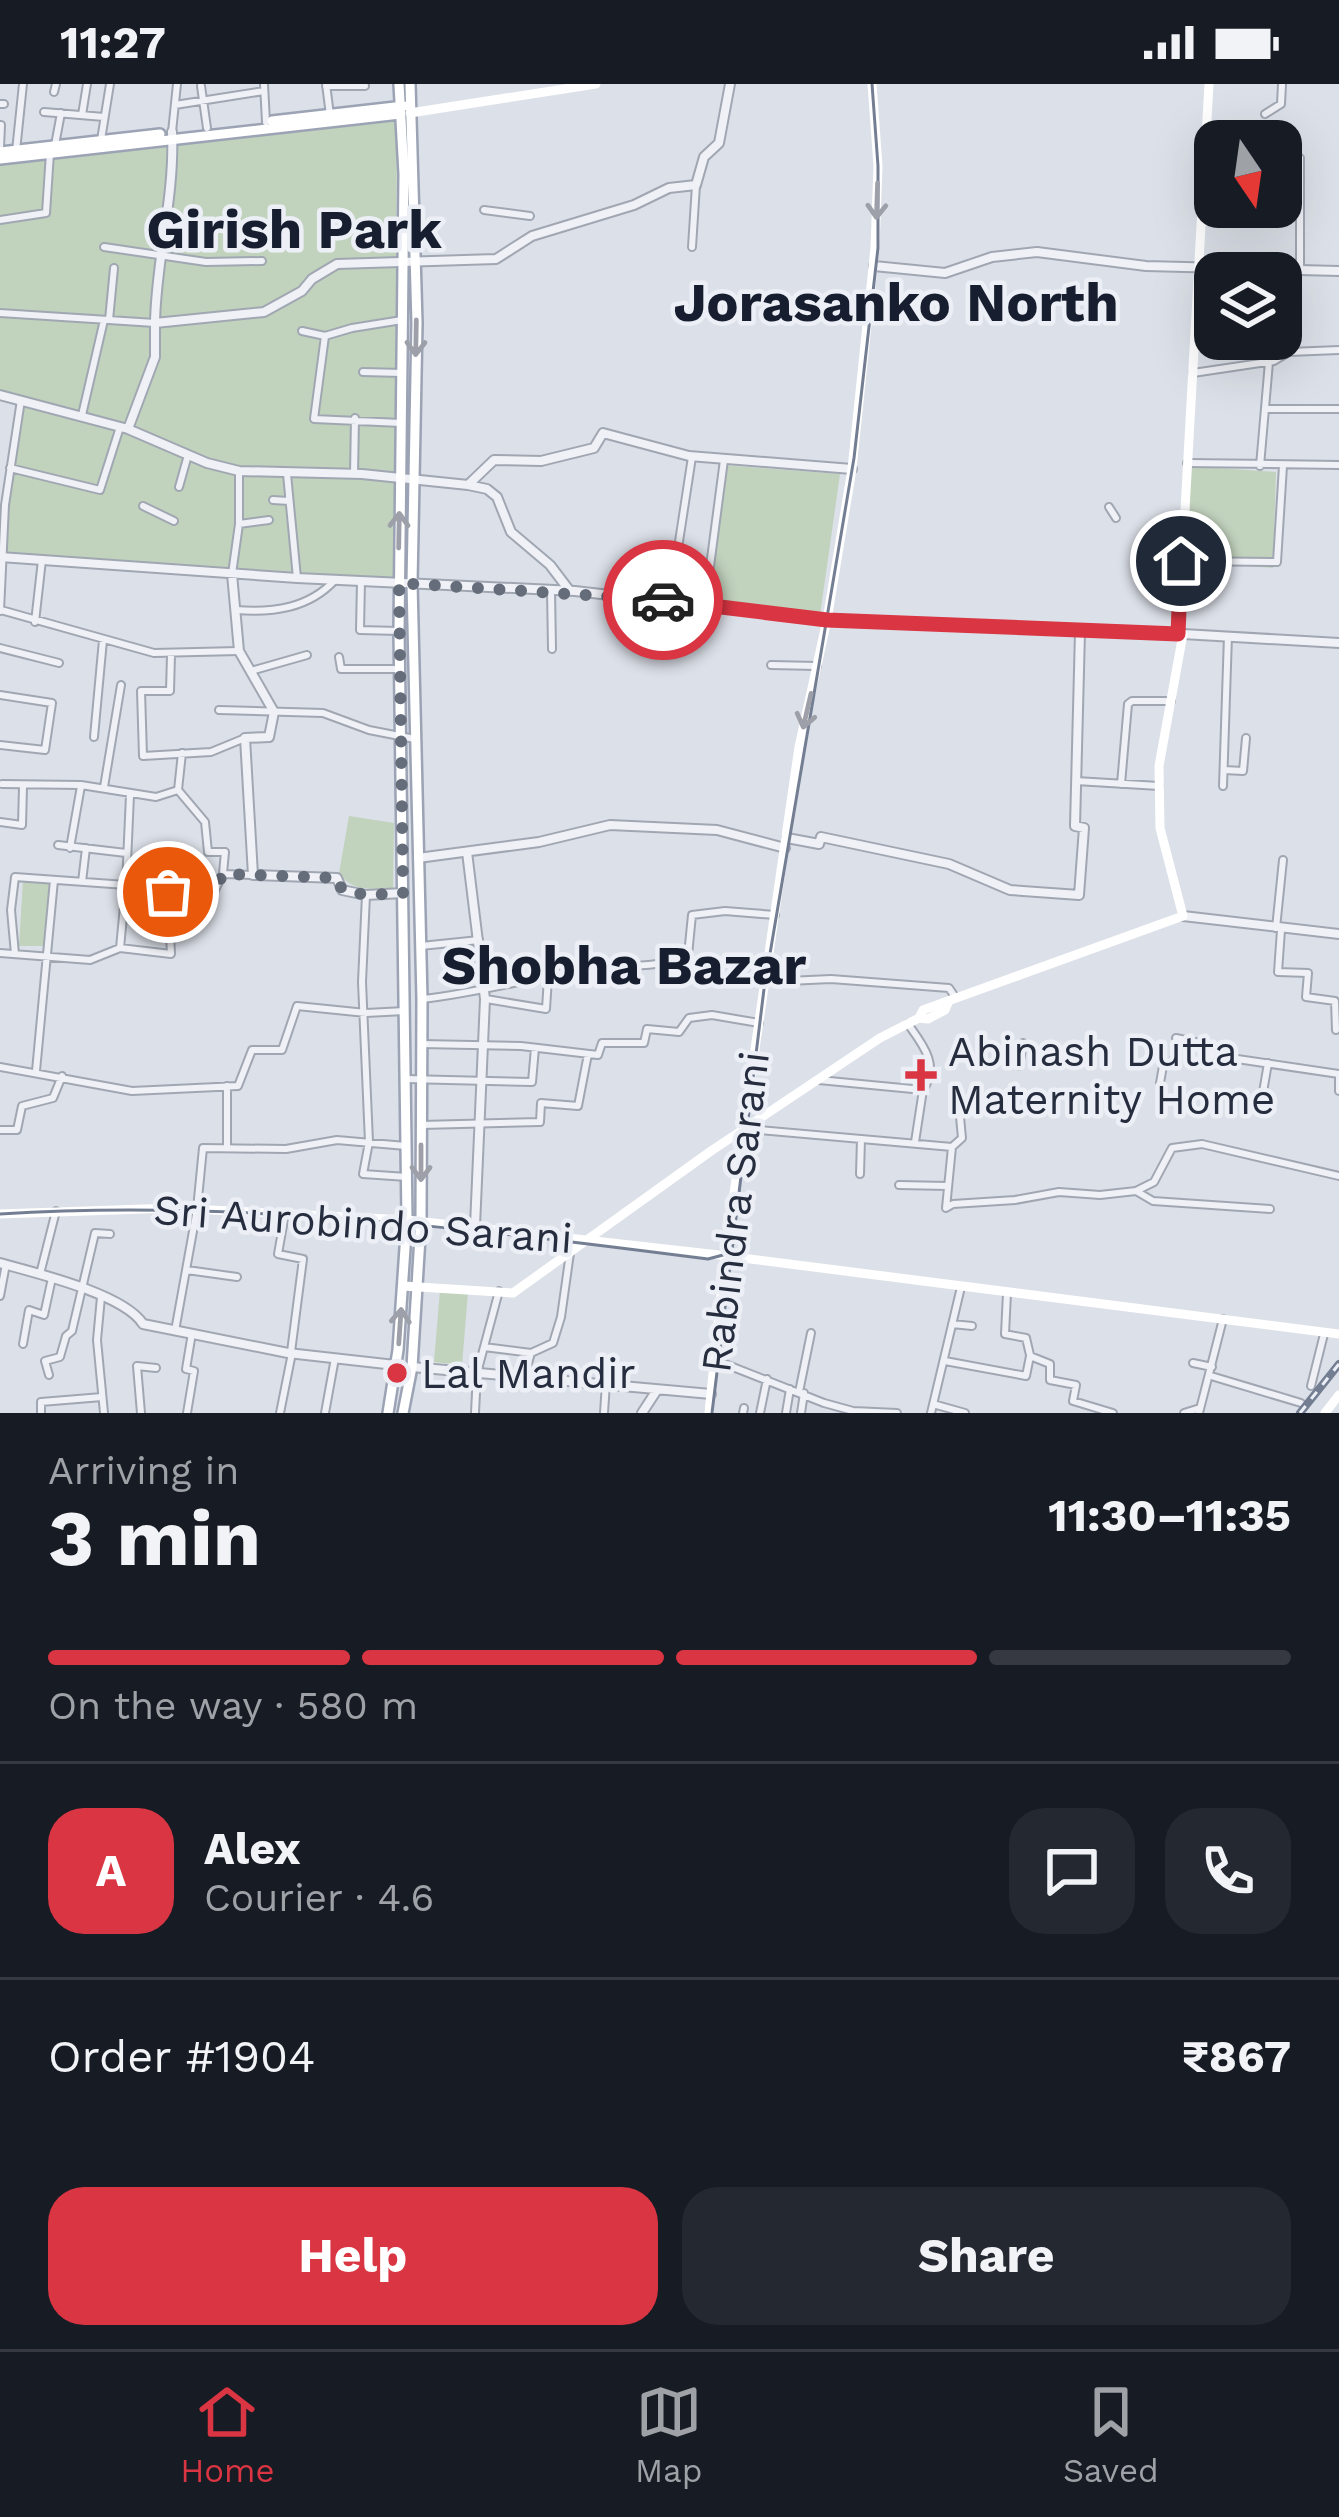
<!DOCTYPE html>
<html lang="en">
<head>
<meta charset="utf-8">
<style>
  :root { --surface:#171b24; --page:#242831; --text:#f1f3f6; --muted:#9ea1a6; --line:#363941; --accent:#d93542 }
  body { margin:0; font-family:"Work Sans",sans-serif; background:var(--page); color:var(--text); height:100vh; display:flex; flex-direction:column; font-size:45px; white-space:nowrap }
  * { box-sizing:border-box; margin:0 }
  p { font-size:39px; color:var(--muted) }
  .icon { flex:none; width:66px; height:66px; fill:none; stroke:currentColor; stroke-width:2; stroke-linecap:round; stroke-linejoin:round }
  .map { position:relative; height:1329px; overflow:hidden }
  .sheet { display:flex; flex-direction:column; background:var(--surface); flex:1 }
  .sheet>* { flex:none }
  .needle { width:78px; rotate:167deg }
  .tools { position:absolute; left:1194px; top:36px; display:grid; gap:24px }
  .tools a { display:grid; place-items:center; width:108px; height:108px; border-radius:24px; background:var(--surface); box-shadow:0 12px 48px #0002; font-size:60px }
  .pin { position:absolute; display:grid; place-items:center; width:102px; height:102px; color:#fff; margin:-51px; border:6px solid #fff; border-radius:50%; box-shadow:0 3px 12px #0007 }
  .courier { position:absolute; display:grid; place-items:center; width:120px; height:120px; margin:-60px; border:9px solid #d93542; border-radius:50%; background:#fff; color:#222; box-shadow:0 3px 15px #0007 }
  .head em { font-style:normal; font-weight:700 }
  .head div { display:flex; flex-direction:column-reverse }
  .head { display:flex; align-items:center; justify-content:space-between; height:204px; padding:0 48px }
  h1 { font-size:78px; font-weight:700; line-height:90px }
  .bar { display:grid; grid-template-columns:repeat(4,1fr); gap:18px 12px; align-content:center; height:144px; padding:0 48px }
  .bar i { height:15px; border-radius:9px; background:var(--line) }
  .bar .active { background:var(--accent) }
  .bar p { grid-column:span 4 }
  .line { display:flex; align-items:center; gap:30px; padding:0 48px; border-top:3px solid var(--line) }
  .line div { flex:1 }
  .round { display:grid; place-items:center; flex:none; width:126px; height:126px; border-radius:36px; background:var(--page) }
  .action { display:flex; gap:24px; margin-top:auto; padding:24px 48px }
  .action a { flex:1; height:138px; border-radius:36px; background:var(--accent); color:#fff; font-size:48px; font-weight:700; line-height:138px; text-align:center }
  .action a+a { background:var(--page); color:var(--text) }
  .status { display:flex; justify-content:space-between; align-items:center; height:84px; padding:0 60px; background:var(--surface); direction:ltr }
  .status svg { height:33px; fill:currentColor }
  .tab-bar { display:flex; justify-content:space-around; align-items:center; height:168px; border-top:3px solid var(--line); background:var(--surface); font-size:33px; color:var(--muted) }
  .tab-bar a { display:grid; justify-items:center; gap:6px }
  .tab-bar .active { color:var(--accent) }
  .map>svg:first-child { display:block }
  .green { fill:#c1d2bd }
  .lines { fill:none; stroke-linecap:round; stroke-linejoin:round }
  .minor-casing { stroke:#a1a7b2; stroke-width:10 }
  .tertiary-casing { stroke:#a1a7b2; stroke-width:12 }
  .primary-casing { stroke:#9ba3b4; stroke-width:14 }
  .minor { stroke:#eff1f6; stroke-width:6 }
  .tertiary { stroke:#eff1f6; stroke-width:8 }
  .secondary { stroke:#fff; stroke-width:9 }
  .primary { stroke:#fff; stroke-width:9 }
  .tram { stroke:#747e93; stroke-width:3 }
  .rail-casing { stroke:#747e93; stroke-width:8 }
  .rail { stroke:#eceff5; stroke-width:3; stroke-dasharray:9; stroke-linecap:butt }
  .oneway { stroke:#9da0a9 }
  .done { stroke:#656c7a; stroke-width:12; stroke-dasharray:0 21.6 }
  .route { stroke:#d93542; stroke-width:15 }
  .poi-dot { fill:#d93542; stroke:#eceff5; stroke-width:4.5 }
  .labels { text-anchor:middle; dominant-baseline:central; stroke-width:9; stroke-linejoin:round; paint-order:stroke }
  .poi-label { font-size:42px; fill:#252d3f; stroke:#eceff5; text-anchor:start }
  .street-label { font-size:42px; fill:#252d3f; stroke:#eceff5 }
  .district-label { font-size:54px; font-weight:bold; fill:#171e30; stroke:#eceff5 }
</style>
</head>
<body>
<div class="status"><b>11:27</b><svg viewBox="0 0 49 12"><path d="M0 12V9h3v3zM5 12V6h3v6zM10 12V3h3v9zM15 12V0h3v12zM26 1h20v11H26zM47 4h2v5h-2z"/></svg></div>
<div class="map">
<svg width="1339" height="1329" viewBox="0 0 1339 1329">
  <rect width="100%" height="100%" fill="#dce0e8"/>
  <!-- green -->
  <path class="green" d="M397 34 394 495 3 471 20 315 0 309V74Z
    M722 381 840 390 820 531 703 518Z
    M1190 382 1276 388 1273 484 1189 477Z
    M349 732 394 739 393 804C371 805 352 808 339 789Z
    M23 796 52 798 44 862H19Z
    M440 1206 468 1208 462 1281 434 1278Z"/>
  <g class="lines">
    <defs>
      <path id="minor" d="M264 0 266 38
        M326 0 330 31
        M201 2 207 44
        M326 2H365
        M54 8 56 0
        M0 20H4
        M175 21 264 7
        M44 28 104 33
        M1265 30 1281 20 1282 0
        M82 31 87 0
        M172 48 177 0
        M101 56 110 0
        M55 61 61 29
        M0 64 1 41
        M16 67 23 0
        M484 126 530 132
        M0 136 46 129 50 69
        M104 163 206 178 262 177
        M692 163 696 101
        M1300 186V74
        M0 229 155 239
        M109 236 114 184
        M302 247 325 252 314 335 401 339
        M325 252 352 244 402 236
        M363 288 402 289
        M1193 289 1274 277 1289 268 1339 266
        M1265 325H1339
        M82 331 104 236
        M1187 379 1339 381
        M1260 382 1269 278
        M10 384 100 406 120 343
        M287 390 297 494
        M354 390 355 334
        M179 403 188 371
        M273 416 289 417
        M143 422 174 437
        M1109 423 1116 434
        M239 440 269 436
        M1181 477 1277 478 1283 382
        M232 490 239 440V387
        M361 497 360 546 399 547
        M551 506 552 565
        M670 516 692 373
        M705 520 724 376
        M1 526 154 569 239 567
        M236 526C274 529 309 524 335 496
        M0 527 5 421 21 316
        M35 538 42 476
        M0 564 59 579
        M171 571 170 607H141L143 672 211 668 245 654
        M339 573 341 585H400
        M771 581 817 582
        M251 587 307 571
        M0 611 52 619 45 666 0 661
        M219 626 323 629 369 646 415 655
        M94 653 103 556
        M1224 686 1243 687 1246 654
        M1076 697 1159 702
        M2 700 81 701 156 713 178 706
        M1121 700 1128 620 1132 617H1171
        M1223 702 1228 552
        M104 703 121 601
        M178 706 205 738 208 768H225L223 789
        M178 706 182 669
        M130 711 126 801 211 814 223 790 253 791
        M0 738 22 741 23 703
        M58 761 126 769
        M70 764 81 702
        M82 798 86 764
        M366 811 362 898 369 1058 363 1090 407 1093
        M1276 844 1283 776
        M1281 846 1278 888 1308 889 1306 913 1335 917 1336 946
        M421 862 479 856
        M0 869 90 876 120 864 171 870 168 808
        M15 870 11 826 15 793 126 801 120 864
        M766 898 831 895 949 904 955 913
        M422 915C479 909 532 893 587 885 623 880 654 886 688 871L692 831 725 827 775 831
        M486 915 546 925 548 894
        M908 940C923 961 940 981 923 1006L915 1058
        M1176 954 1214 962 1210 971 1339 990
        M421 960 521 962 598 971 602 959H644L647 945 679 948 689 934 712 931 759 939
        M1019 982 1023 959
        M0 983 132 1007 238 1002 252 966H282L297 922 366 929 405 927
        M36 987 54 796
        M1339 994V1007
        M406 995 532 998 535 964
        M819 996 923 1006
        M1160 999 1163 982 1173 978 1180 956
        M1262 1014 1268 979
        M421 1041 540 1038 541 1019 578 1022 588 970
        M749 1045 952 1063 962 1054 960 1033
        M0 1046H17L22 1022 53 1014 62 992
        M952 1063 946 1124 953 1120 1015 1116 1059 1108 1100 1111 1136 1107 1154 1098 1172 1064 1202 1060 1339 1092
        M227 1064V1002
        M860 1090 861 1055
        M899 1101 948 1102
        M1136 1107 1153 1117 1270 1125
        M285 1130 278 1170 303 1175 291 1268
        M187 1186 237 1193
        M40 1190 56 1127
        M1007 1209 1005 1250 1026 1254 1030 1271
        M0 1212 6 1180
        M101 1213 97 1256 104 1329
        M952 1240 972 1242
        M175 1247 197 1125 203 1064 286 1065 337 1056 406 1062
        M23 1260 29 1226 44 1231 52 1194
        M484 1263 531 1269
        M715 1276 824 1319 853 1327 897 1329
        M945 1277 1026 1292 1030 1272 1050 1280V1296L1076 1301 1073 1317 1113 1329
        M1193 1279 1212 1283
        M49 1291 45 1277 60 1273 66 1252 72 1247 95 1149 110 1150
        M1211 1292 1301 1319
        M524 1293 531 1269 553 1259 561 1233 570 1169
        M1311 1302 1324 1250
        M799 1308 811 1249
        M933 1320 965 1329
        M41 1329V1318L102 1313
        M141 1329 137 1282 156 1284
        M187 1329 194 1287 186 1285 192 1249
        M280 1329 292 1269
        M325 1329 335 1274
        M475 1329 477 1289 499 1207
        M604 1329 606 1299
        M743 1329 744 1324
        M760 1329 767 1295
        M786 1329 790 1305
        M801 1329 804 1309
        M931 1329 961 1203
        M1184 1329 1200 1324
        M1199 1329 1223 1235"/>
      <path id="tertiary" d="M874 182 945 189 992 173 1037 168 1146 182 1339 187
        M155 239C156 175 175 113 172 48
        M0 311 128 345 207 379 239 387 362 390 468 401 494 376 541 377 594 364 603 349 689 372 852 385
        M128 345 155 273V239L264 228 302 207 312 195 337 180 496 175 532 152 634 121 669 104 696 101 704 73 719 59 730 0
        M468 401 487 405 497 413 511 448 550 481 569 506
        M0 473 297 494 575 507 827 536 1178 550
        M232 490 239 567 274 628 269 653 245 654 253 791 337 794 342 806 366 811 403 809
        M1183 550 1339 559
        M787 754 819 760 821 753 949 780 1010 806 1079 811 1084 744 1075 742 1080 548
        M467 768 485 915 475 1142
        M418 774 539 758 610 741 717 746 785 764
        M1183 832 1339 850
        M0 1179C36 1189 124 1210 143 1240L288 1269 395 1281
        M412 1283 711 1310
        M642 1329 657 1306"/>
      <path id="primary" d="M272 37 404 22
        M0 68 160 50
        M0 75 400 30
        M388 1329 398 1266 407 1135 399 547 404 90 399 0
        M403 1329 412 1283 421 1137 422 915 412 499 417 239 410 0"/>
    </defs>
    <!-- minor casing -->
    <use href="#minor" class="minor-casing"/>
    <!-- tertiary casing -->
    <use href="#tertiary" class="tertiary-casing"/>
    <!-- primary casing -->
    <use href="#primary" class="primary-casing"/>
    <!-- minor -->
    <use href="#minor" class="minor"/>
    <!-- tertiary -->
    <use href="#tertiary" class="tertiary"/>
    <!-- secondary -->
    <path class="secondary" d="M410 29 596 0
      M919 934 928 935 945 926 948 919
      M0 1130 172 1124 407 1136 719 1171 1339 1250
      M403 1202 513 1209 711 1067 880 954 919 934 923 926 1183 832 1160 744 1159 682 1183 550H1178L1209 0
      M709 1329 725 1171 799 663 827 536 852 385 875 164 878 82 872 0
      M1325 1329 1339 1311"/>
    <!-- primary -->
    <use href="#primary" class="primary"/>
    <!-- tram -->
    <path class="tram" d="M0 1130C238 1115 473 1145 708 1175L723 1171 733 1160
      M712 1329 764 905 854 374 878 164V82L872 0"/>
    <defs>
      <path id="rail" d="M1300 1329 1339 1280"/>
    </defs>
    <!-- rail casing -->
    <use href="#rail" class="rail-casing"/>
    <!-- rail -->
    <use href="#rail" class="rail"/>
  </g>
  <!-- one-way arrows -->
  <defs><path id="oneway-shaft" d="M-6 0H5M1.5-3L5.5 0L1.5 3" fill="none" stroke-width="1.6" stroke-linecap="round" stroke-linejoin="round" transform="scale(3)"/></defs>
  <g class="oneway">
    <use href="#oneway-shaft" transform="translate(877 117) rotate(92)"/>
    <use href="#oneway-shaft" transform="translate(416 254) rotate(91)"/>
    <use href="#oneway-shaft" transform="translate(399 446) rotate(-89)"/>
    <use href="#oneway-shaft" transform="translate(807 627) rotate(103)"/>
    <use href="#oneway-shaft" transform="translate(421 1079) rotate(90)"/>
    <use href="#oneway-shaft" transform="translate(400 1242) rotate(-86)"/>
  </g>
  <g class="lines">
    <!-- done -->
    <path class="done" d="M168 808 211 814 223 790 337 794 342 806 366 811 403 809 399 499 663 516"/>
    <!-- route -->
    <path class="route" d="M663 516 827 536 1178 550 1181 477"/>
  </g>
  <!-- markers -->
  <g class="poi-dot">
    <path d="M915 973h12v12h12v12h-12v12h-12v-12h-12v-12h12z"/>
    <circle cx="397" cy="1289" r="12"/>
  </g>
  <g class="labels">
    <!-- poi labels -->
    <g class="poi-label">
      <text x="948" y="967">Abinash Dutta<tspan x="948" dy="48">Maternity Home</tspan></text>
      <text x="421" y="1289">Lal Mandir</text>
    </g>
    <!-- street labels -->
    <g class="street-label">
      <text transform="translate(735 1128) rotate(-83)">Rabindra Sarani</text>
      <text transform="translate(363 1140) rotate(4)">Sri Aurobindo Sarani</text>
    </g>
    <!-- district labels -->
    <g class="district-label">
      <text x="294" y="145">Girish Park</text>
      <text x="896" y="218">Jorasanko North</text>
      <text x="624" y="881">Shobha Bazar</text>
    </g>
  </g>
</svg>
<div class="tools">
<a><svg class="needle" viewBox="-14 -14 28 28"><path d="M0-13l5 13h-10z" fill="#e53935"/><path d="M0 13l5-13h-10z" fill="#9ea1a6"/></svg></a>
<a><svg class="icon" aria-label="layers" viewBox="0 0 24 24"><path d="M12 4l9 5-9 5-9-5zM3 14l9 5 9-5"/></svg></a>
</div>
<div class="pin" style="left:168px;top:808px;background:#ea580c"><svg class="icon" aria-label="bag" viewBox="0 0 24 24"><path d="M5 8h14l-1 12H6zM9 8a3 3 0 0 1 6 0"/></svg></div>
<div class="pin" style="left:1181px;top:477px;background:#1f2937"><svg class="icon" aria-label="home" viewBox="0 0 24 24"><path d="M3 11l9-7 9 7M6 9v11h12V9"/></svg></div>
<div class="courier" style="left:663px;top:516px"><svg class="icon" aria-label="car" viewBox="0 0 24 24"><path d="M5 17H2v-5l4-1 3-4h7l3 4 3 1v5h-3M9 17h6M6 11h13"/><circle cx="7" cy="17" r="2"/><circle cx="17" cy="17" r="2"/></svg></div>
</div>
<section class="sheet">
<div class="head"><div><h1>3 min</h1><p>Arriving in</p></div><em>11:30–11:35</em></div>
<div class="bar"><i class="active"></i><i class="active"></i><i class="active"></i><i></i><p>On the way · 580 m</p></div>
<div class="line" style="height:216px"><b class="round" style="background:var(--accent);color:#fff">A</b><div><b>Alex</b><p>Courier · 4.6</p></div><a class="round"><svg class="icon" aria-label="chat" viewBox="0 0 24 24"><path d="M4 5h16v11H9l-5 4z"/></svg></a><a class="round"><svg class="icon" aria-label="phone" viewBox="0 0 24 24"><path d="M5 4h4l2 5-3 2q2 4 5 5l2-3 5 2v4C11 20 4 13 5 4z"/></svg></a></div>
<div class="line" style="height:156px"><div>Order #1904</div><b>₹867</b></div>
<div class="action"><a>Help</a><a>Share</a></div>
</section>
<nav class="tab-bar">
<a class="active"><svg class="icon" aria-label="home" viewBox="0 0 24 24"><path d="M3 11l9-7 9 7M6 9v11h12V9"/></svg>Home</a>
<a><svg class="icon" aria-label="map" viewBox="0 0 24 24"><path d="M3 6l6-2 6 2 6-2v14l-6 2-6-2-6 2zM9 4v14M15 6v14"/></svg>Map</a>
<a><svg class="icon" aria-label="saved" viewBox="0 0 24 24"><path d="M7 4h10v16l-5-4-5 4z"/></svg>Saved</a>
</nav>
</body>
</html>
